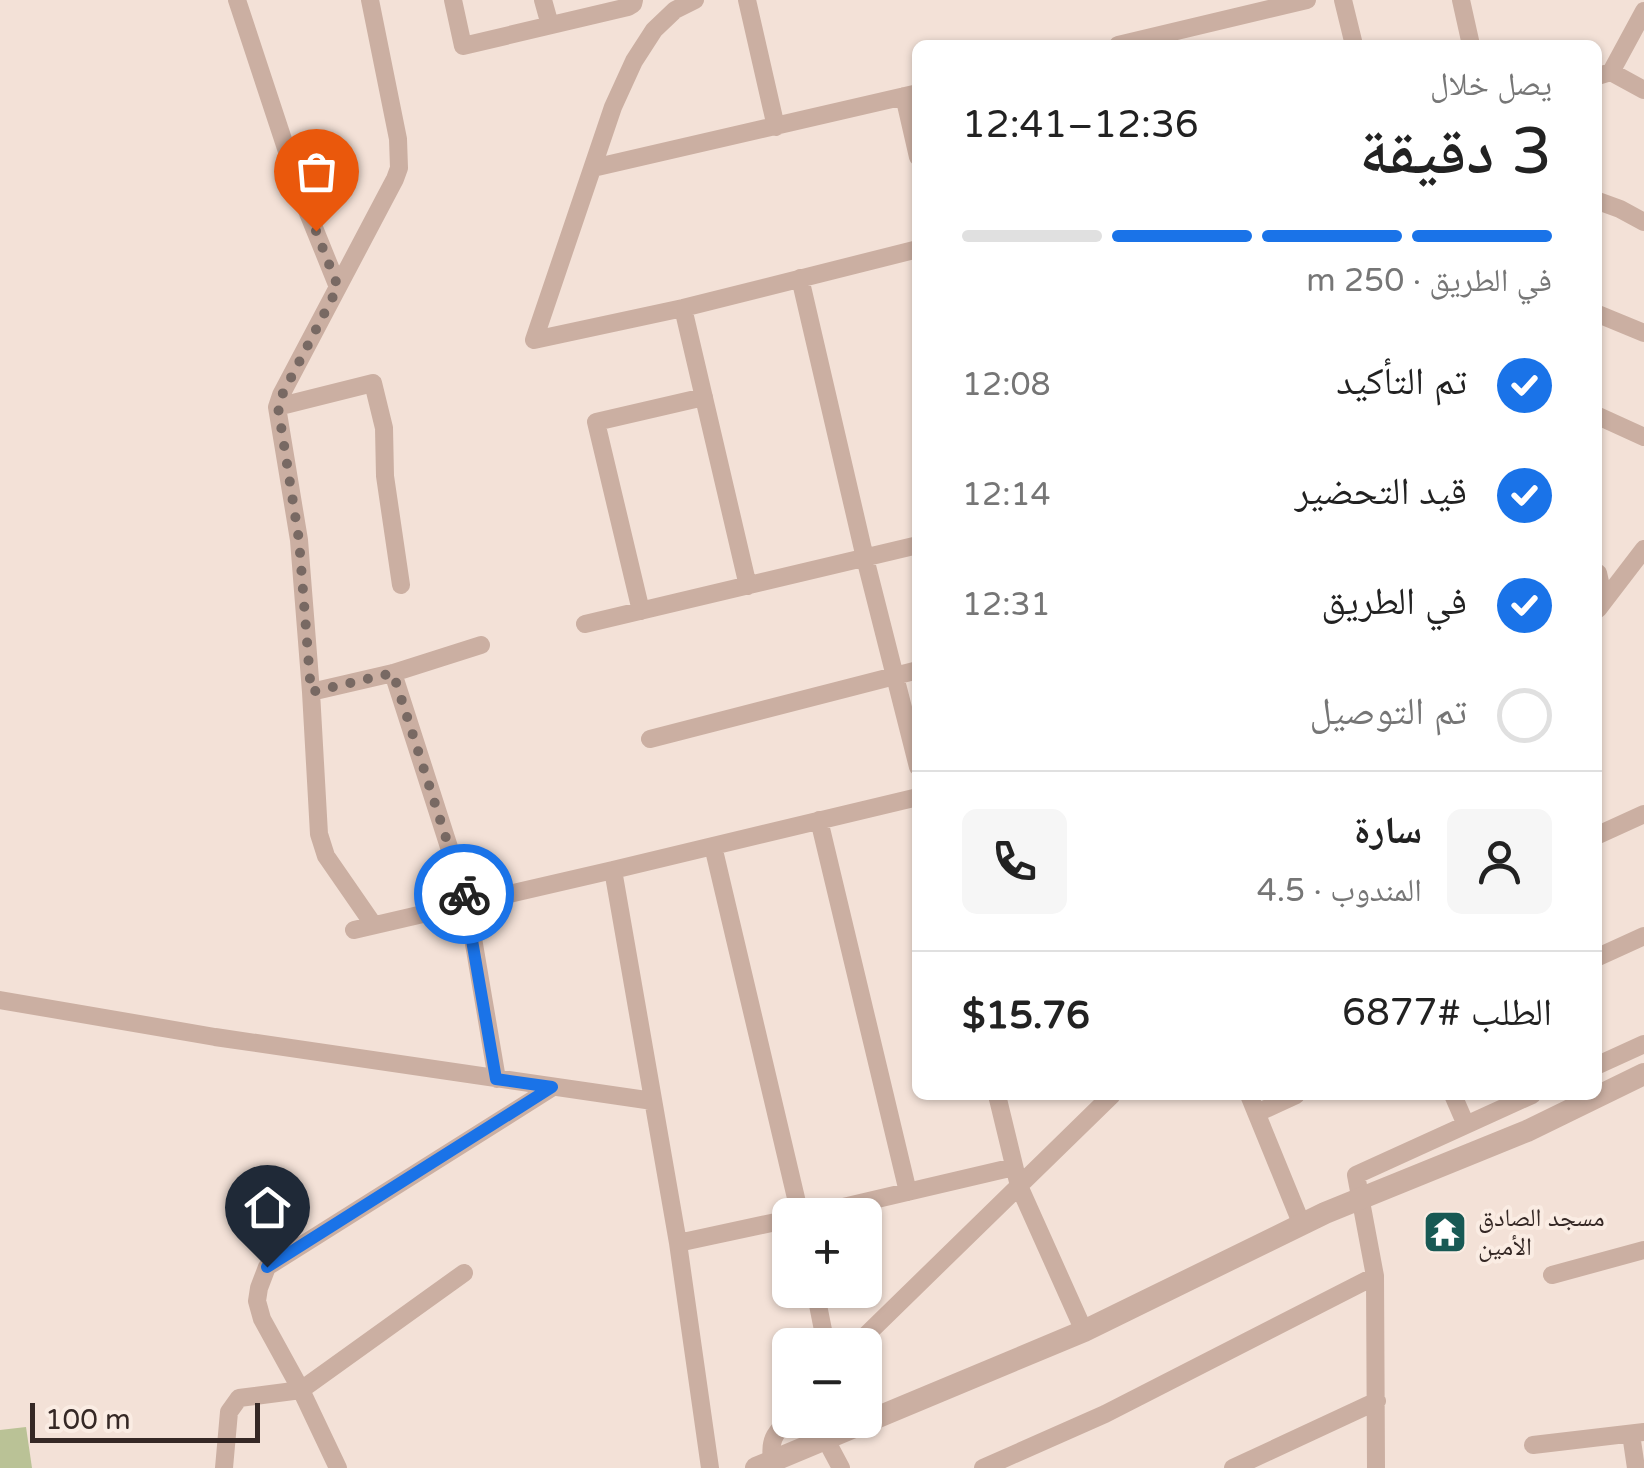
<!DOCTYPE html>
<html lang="ar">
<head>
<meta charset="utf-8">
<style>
  :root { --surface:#fff; --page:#f6f6f6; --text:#222; --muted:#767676; --line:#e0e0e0; --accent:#1a73e8 }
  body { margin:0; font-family:"Varela Round","Noto Naskh Arabic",sans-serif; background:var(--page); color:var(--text); direction:rtl; height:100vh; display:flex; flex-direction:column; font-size:38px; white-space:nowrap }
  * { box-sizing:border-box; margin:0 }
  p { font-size:32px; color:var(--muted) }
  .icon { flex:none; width:55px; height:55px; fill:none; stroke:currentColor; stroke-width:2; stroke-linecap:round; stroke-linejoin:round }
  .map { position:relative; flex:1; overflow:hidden; direction:ltr }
  .panel { position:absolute; left:912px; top:40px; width:690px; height:1060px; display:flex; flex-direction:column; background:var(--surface); border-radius:15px; box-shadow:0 2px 8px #0004; direction:rtl }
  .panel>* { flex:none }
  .buttons { position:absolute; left:772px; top:1198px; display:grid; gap:20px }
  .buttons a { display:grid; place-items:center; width:110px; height:110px; border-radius:15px; background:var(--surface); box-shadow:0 2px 8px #0004; font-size:50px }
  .scale { position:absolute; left:30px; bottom:25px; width:230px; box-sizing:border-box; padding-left:10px; border:5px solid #352825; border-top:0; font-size:28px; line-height:35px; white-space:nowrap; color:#352825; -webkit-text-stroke:8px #faece3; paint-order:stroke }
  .pin { position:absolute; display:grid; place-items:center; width:85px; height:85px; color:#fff; margin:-102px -42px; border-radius:50% 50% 50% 0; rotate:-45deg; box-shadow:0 0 10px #0007 }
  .pin .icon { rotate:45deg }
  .courier { position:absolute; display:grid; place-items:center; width:100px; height:100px; margin:-50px; border:8px solid #1a73e8; border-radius:50%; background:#fff; color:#222; box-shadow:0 2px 12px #0007 }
  .summary em { font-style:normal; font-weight:600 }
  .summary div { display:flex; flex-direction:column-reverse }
  .summary { display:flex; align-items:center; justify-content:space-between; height:170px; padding:0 50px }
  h1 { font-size:65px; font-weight:600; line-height:75px }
  .bar { display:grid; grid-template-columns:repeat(4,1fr); gap:15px 10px; align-content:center; height:120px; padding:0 50px }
  .bar i { height:12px; border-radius:8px; background:var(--line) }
  .bar .active { background:var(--accent) }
  .bar p { grid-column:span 4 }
  .line { display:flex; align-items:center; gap:25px; padding:0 50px; border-top:2px solid var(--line) }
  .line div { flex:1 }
  .round { display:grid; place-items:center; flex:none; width:105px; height:105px; border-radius:15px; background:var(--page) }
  ol { padding:0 50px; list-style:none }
  li { display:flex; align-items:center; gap:30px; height:110px }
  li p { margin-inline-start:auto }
  li .icon { padding:10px; border-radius:50%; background:var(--accent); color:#fff; stroke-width:4 }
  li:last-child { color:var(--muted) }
  li i { width:55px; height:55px; border:5px solid var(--line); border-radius:50% }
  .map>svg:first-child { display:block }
  .green { fill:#bac296 }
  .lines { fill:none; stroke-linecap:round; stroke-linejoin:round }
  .minor { stroke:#cbafa2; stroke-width:18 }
  .tertiary { stroke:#cbafa2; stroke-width:22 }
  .done { stroke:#786963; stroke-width:10; stroke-dasharray:0 18 }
  .route { stroke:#1a73e8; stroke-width:12 }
  .labels { text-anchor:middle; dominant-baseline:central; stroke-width:8; stroke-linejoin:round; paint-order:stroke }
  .poi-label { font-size:25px; fill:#352825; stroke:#faece3; text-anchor:start }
</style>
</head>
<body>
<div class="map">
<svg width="1644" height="1468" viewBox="0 0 1644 1468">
  <rect width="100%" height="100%" fill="#f3e1d7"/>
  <!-- green -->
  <path class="green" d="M26 1427 32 1468H0V1430Z"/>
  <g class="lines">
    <!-- minor -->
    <path class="minor" d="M237 0 304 203 338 287
      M370 0 398 139 399 168 395 179 281 395 277 407 299 540 311 692 319 834 326 856 373 924
      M453 0 463 46 628 7 633 4 634 0
      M543 0 550 25
      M747 0 776 127
      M1343 0 1354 45
      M1461 0 1471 45
      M1118 45 1307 0
      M1611 72 1644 11
      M1598 76 1611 72 1644 90
      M904 96 918 157
      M593 168 918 93
      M1598 201 1620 209 1644 222
      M800 278 865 558 918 767
      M683 308 748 586
      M1598 314 1644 333
      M534 340 683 308 918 249
      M534 340 613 107 634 61 654 30 675 10 695 0
      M277 407 373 383 384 428 385 476 401 585
      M1598 416 1644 437
      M1598 573 1604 600
      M1598 609 1644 549
      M641 611 596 422 704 397
      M585 624 918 545
      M393 673 467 903 497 1079
      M311 692 393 673 481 645
      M650 739 918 670
      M819 820 908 1192
      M1598 835 1644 814
      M713 846 800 1215
      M354 930 613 870
      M1598 957 1644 936
      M0 1000 215 1037 653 1101
      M1598 1065 1644 1044
      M997 1095 1019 1186 1084 1331
      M1249 1095 1302 1225
      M1453 1095 1466 1125
      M1257 1113 1296 1095
      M809 1215 1014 1167
      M678 1243 790 1219
      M1552 1275 1644 1250
      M815 1290 826 1345
      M856 1345 1112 1095
      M1631 1434 1636 1468
      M825 1438 841 1468
      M1533 1445 1644 1432
      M772 1460C769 1438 776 1433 790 1417
      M224 1468 229 1412 239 1398 301 1390 464 1273
      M338 1468 301 1390 262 1319 257 1301 259 1288 267 1267 553 1087
      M710 1468 678 1243 613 870 918 797
      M983 1468 1105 1414 1375 1276
      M1233 1468 1377 1401
      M1376 1468 1375 1276 1356 1175 1532 1095"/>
    <!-- tertiary -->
    <path class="tertiary" d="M756 1468 1084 1331 1325 1213 1527 1131 1644 1074"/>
  </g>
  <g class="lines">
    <!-- done -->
    <path class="done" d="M316 231 338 287 282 395 278 407 299 540 311 692 393 673 464 894"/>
    <!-- route -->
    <path class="route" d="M267 1267 552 1087 496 1079 464 894"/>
  </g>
  <!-- icons -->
  <defs>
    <symbol id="temple-square" viewBox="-11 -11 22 22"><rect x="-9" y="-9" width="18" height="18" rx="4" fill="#185954" stroke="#faece3"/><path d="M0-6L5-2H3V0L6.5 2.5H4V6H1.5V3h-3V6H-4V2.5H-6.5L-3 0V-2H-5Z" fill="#fff"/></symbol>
  </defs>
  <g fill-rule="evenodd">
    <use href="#temple-square" x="1420" y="1207" width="50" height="50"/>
  </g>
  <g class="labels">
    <!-- poi labels -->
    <g class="poi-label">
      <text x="1478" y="1218">مسجد الصادق<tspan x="1478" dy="29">الأمين</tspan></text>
    </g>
  </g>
</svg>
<div class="buttons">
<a>+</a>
<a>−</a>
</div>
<div class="scale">100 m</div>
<div class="pin" style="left:316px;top:231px;background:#ea580c"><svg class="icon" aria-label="bag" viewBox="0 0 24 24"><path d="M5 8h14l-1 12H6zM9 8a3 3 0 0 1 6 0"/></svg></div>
<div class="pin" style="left:267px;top:1267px;background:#1f2937"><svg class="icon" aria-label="home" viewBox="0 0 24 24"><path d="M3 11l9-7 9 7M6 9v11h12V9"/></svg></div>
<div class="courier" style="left:464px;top:894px"><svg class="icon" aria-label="bike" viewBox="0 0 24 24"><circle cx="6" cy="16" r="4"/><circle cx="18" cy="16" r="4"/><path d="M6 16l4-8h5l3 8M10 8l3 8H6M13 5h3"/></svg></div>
<section class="panel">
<div class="summary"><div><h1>3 دقيقة</h1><p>يصل خلال</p></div><em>12:36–12:41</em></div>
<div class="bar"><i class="active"></i><i class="active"></i><i class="active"></i><i></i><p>في الطريق · 250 m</p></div>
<ol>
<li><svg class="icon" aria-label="check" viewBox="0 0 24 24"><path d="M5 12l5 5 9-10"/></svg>تم التأكيد<p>12:08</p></li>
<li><svg class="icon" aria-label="check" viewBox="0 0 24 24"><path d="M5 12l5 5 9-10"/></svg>قيد التحضير<p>12:14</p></li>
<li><svg class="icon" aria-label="check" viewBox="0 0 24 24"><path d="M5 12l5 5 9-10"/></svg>في الطريق<p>12:31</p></li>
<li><i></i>تم التوصيل</li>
</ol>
<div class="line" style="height:180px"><a class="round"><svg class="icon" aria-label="person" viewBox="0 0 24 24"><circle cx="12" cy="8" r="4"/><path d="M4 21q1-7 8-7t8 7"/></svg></a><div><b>سارة</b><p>المندوب · 4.5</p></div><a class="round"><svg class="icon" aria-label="phone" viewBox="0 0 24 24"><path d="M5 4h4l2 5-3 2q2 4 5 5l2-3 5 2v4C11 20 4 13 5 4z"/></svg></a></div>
<div class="line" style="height:130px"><div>الطلب #6877</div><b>$15.76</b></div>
</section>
</div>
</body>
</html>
